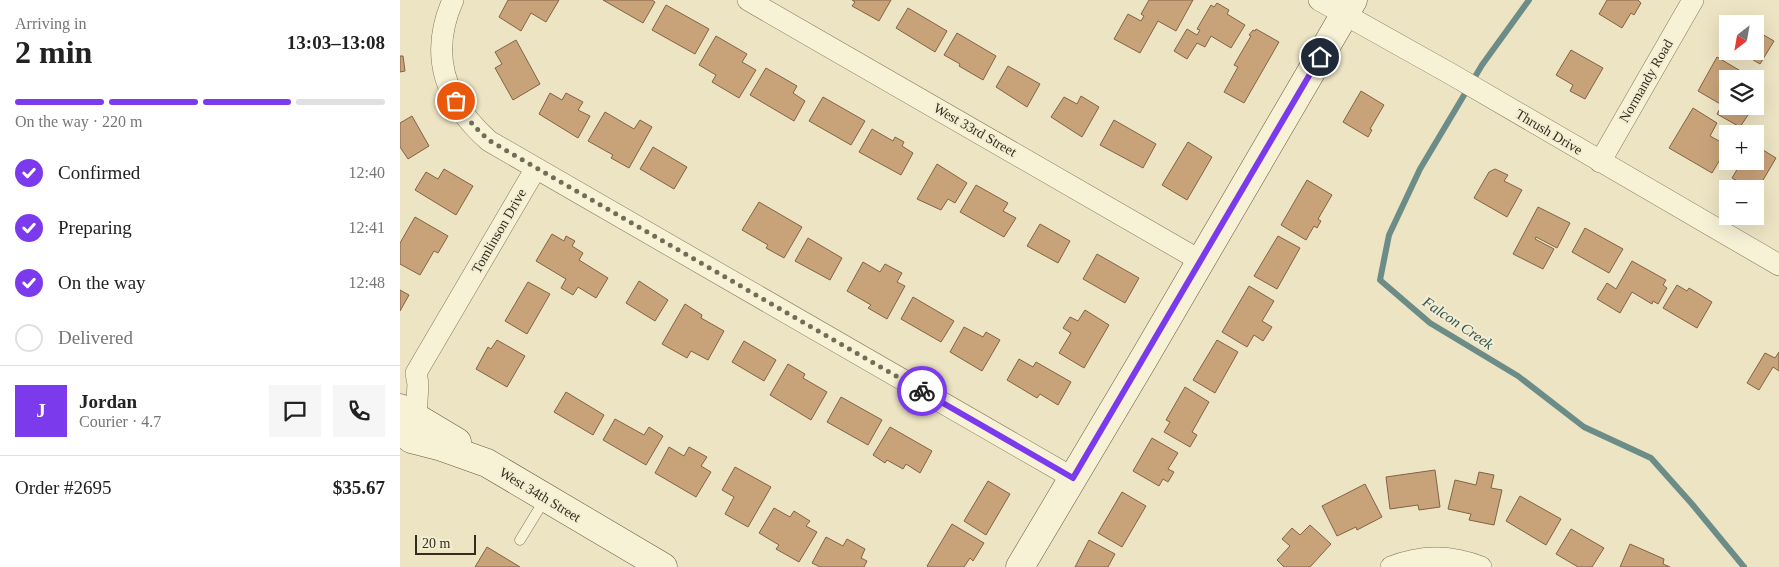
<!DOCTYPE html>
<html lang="en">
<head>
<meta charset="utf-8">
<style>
  :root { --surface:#fff; --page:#f6f6f6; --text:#222; --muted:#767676; --line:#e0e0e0; --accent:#7c3aed }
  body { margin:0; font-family:Georgia,serif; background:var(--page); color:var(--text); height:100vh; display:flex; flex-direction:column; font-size:19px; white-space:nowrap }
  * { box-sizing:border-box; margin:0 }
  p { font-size:16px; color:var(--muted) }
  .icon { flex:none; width:28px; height:28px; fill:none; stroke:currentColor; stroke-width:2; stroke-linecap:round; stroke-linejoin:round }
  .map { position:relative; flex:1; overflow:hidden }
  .side { display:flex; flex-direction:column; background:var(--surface); width:400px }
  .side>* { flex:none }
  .needle { width:32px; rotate:211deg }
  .buttons { position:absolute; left:1319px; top:15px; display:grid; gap:10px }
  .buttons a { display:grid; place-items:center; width:45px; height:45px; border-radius:0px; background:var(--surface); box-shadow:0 5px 20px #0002; font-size:25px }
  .scale { position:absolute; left:15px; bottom:12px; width:61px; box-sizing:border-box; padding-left:5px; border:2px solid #352c1e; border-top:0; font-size:14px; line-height:18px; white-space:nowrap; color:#352c1e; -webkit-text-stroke:4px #f3edd2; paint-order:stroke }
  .pin { position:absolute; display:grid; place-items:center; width:42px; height:42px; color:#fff; margin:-21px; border:2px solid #fff; border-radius:50%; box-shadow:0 1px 5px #0007 }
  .courier { position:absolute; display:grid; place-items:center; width:50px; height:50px; margin:-25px; border:4px solid #7c3aed; border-radius:50%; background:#fff; color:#222; box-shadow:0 1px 6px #0007 }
  .summary em { font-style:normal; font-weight:600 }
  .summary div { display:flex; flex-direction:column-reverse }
  .summary { display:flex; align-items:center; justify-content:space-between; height:85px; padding:0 15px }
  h1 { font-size:32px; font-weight:600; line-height:38px }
  .bar { display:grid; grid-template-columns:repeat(4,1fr); gap:8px 5px; align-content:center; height:60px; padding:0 15px }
  .bar i { height:6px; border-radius:4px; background:var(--line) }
  .bar .on { background:var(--accent) }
  .bar p { grid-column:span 4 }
  .line { display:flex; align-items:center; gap:12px; padding:0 15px; border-top:1px solid var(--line) }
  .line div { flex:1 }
  .round { display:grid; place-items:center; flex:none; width:52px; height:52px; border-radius:0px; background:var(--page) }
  ol { padding:0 15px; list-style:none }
  li { display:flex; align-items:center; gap:15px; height:55px }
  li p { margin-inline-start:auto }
  li .icon { padding:5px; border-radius:50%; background:var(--accent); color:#fff; stroke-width:4 }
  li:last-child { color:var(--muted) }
  li i { width:28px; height:28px; border:2px solid var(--line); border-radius:50% }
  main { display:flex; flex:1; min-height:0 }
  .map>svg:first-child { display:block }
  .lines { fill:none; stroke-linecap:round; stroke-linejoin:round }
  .stream { stroke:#6c8c88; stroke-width:6 }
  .building { fill:#c8a37a; stroke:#836342 }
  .lane-casing { stroke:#85765b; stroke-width:11 }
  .street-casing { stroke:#85765b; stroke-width:22 }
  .secondary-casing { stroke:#67573e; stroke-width:29 }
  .lane { stroke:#f7f1d6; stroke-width:10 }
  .street { stroke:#f7f1d6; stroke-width:21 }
  .secondary { stroke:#f7f1d6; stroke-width:28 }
  .done { stroke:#756c58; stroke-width:5; stroke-dasharray:0 9 }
  .route { stroke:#7c3aed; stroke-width:6 }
  .labels { text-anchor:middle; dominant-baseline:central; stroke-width:4; stroke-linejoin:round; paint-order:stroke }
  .street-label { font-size:14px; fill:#352c1e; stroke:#f3edd2 }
  .water-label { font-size:15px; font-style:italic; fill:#2e5354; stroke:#f3edd2 }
</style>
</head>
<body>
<main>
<section class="side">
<div class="summary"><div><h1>2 min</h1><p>Arriving in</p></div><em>13:03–13:08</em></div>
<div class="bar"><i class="on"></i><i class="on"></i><i class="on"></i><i></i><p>On the way · 220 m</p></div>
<ol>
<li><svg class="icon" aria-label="check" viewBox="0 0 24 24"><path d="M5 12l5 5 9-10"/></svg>Confirmed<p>12:40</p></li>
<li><svg class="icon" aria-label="check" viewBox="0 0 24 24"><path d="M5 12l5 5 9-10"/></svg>Preparing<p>12:41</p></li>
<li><svg class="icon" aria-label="check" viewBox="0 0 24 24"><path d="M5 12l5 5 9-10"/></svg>On the way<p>12:48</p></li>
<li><i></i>Delivered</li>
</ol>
<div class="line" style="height:90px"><b class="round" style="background:var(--accent);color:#fff">J</b><div><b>Jordan</b><p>Courier · 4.7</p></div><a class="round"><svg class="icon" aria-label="chat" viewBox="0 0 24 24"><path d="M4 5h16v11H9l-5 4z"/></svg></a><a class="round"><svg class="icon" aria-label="phone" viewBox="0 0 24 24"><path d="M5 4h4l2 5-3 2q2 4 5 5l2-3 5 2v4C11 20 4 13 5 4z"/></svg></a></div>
<div class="line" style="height:65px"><div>Order #2695</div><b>$35.67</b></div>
</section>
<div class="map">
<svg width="1379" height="567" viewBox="0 0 1379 567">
  <rect width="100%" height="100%" fill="#ece4c3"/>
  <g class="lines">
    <!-- stream -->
    <path class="stream" d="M1129 0 1082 65 1020 169 989 235 980 280 1030 323 1118 376 1184 427 1251 458 1292 504 1344 567"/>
  </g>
  <!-- building -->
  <path class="building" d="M108 0H159L146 22 131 13 121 31 99 17Z
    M203 0H252L255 2 243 23Z
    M452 0H491L479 21 452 6 455 2Z
    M749 0H793L776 31 758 21 740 53 714 39 728 14 741 21 744 16 741 14Z
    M1207 0H1238L1241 3 1234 15 1231 13 1222 28 1199 14Z
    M817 3 829 10 827 14 845 25 831 48 811 36 805 47 797 43 787 59 774 51 787 29 797 35 800 30 797 29 811 5 814 7Z
    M266 5 309 29 295 54 252 30Z
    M508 8 547 31 535 52 496 28Z
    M856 29 879 42 844 103 824 92 838 67 834 65 851 36 849 35 853 30 855 31Z
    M1355 30 1374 41 1360 64 1338 51H1355Z
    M557 33 596 56 583 80 559 66 560 64 544 55Z
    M316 36 347 54 342 62 356 70 339 98 312 82 316 75 299 65Z
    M116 40 140 84 113 100 95 68 102 64 95 52Z
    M1171 50 1203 68 1185 99 1170 91 1173 85 1156 75Z
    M0 56H3L5 71 0 72Z
    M1317 57 1344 73 1340 79H1328V106H1337L1336 108 1348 115 1340 127 1317 114 1322 105 1298 91Z
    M608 66 640 84 627 107 596 87Z
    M366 68 397 86 393 93 405 101 394 121 350 95Z
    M961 91 984 105 970 129 972 130 968 137 943 122Z
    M150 93 162 100 166 93 183 102 178 110 190 116 178 138 139 114Z
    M681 96 699 107 682 137 651 117 664 97 677 104Z
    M423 97 465 121 451 145 409 121Z
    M1293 108 1317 123 1310 136 1328 146 1312 173 1269 148Z
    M205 112 234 129 240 120 252 127 229 168 211 158 213 155 188 141Z
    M12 116 29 146 8 159 0 147V123Z
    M714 120 756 144 743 168 700 145Z
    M472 129 493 141 495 137 504 142 502 146 513 153 501 175 459 152Z
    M788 142 812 157 787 200 762 185Z
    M1355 145 1376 158 1356 192 1355 189H1352L1332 178 1342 161H1355Z
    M253 147 287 167 274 189 240 169Z
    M537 164 567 183 555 203 548 199 541 210 517 199Z
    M44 169 73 186 56 215 15 190 26 172 38 179Z
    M1095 169 1108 175 1104 181 1122 190 1107 217 1074 198 1089 172Z
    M907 180 932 195 918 219 921 221 917 228 914 226 906 240 881 225Z
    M576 185 608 203 603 211 616 218 604 237 560 212Z
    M359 202 402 227 384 258 366 248 368 245 342 230Z
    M1138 207 1170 223 1157 248 1136 237 1135 239 1154 249 1143 269 1113 254Z
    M15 217 48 236 38 253 34 251 20 275 0 264V243Z
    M640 224 670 241 658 263 627 246Z
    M1185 228 1223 249 1209 273 1172 252Z
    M152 234 164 241 166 236 175 241 172 246 183 253 179 260 208 278 196 298 178 287 173 295 161 288 166 279 136 261Z
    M878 236 900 248 877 289 854 276Z
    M408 238 442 258 430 280 395 261Z
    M697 254 739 278 725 303 683 279Z
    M1232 261 1266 280 1263 285 1267 288 1258 304 1253 301 1252 304 1232 292 1220 313 1197 299 1207 283 1216 289Z
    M463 262 480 272 485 264 502 273 497 282 505 286 487 319 468 308 471 305 447 291Z
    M239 281 268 300 255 321 226 303Z
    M128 282 150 294 127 334 105 321Z
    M1277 285 1287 291 1289 288 1312 302 1297 328 1263 308Z
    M849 286 874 301 862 321 872 327 863 341 854 335 847 347 822 332Z
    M0 290 9 295 0 311Z
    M513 297 554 321 541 342 501 319Z
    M285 304 302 315 301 318 324 331 308 360 291 351 287 358 262 344Z
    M685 310 709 325 684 368 659 353 671 333 663 328 670 317 678 321Z
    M564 327 583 337 586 332 600 340 582 371 550 352Z
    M97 340 125 356 107 387 76 369 88 347 91 349Z
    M817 340 838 352 815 393 793 380Z
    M344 341 376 360 364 381 332 362Z
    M1379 352V371L1373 367 1359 390 1347 383 1365 353 1375 358Z
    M619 359 633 367 636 362 671 382 658 405 640 394 637 398 607 380Z
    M388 364 405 374 403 378 427 392 411 420 370 395Z
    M785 387 809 402 792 432 797 435 790 447 764 432 770 422 766 420Z
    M166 392 204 415 193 435 154 412Z
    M441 397 482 420 468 445 427 422Z
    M215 419 244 435 249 427 263 436 246 465 203 440Z
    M490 427 532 451 520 473 506 464 503 469 487 460 485 463 473 455Z
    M752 438 778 453 768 469 774 472 768 482 763 479 759 486 733 471Z
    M269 447 284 456 289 447 307 457 301 466 311 472 296 497 255 473Z
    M335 467 371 487 348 527 325 514 334 497 322 490Z
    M1035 470 1040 507 1019 510 1018 505 990 509 986 477Z
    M1079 472 1094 475 1091 488 1102 490 1094 525 1069 520 1071 514 1048 509 1055 480 1076 485Z
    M588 481 610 494 586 535 564 521Z
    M965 484 982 517 957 530 956 527 937 536 922 506Z
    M722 492 746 506 722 547 698 533Z
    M1120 496 1161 519 1146 545 1106 521Z
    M374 508 390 517 394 511 410 521 406 526 417 532 399 562 376 549 379 545 359 533Z
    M552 524 584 543 573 561 570 558 564 567H528L527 566Z
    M910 525 931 544 910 567H884L877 560 890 546 882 539 892 528 900 535Z
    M1171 529 1204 548 1192 567H1178L1156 554Z
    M426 537 443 546 447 539 465 549 461 558 467 561 464 567H420L412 563Z
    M689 540 715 554 708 567H675Z
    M1230 544 1264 559 1263 564 1270 567H1220Z
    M87 547 120 567H75Z"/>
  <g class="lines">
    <defs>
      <path id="lane" d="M120 540 145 499"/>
      <path id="street" d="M53 0C28 56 46 103 89 141L673 478
        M348 0 801 261
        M919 0 1051 74 1379 265
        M1200 162 1293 0
        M16 417 18 384 16 373 136 168
        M991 567C1021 555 1051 555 1081 567"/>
      <path id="secondary" d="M0 408 57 442
        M0 427 11 439 42 447 87 463 263 567
        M620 567 743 360 953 0"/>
    </defs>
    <!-- lane casing -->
    <use href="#lane" class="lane-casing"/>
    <!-- street casing -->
    <use href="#street" class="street-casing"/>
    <!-- secondary casing -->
    <use href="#secondary" class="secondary-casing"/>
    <!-- lane -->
    <use href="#lane" class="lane"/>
    <!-- street -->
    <use href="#street" class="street"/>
    <!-- secondary -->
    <use href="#secondary" class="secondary"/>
  </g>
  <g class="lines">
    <!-- done -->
    <path class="done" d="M56 101C65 117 76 129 90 141L522 391"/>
    <!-- route -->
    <path class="route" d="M522 391 673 478 920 57"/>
  </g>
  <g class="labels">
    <!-- street labels -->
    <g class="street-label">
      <text transform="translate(1246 81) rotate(-60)">Normandy Road</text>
      <text transform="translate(575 130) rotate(30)">West 33rd Street</text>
      <text transform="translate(1149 132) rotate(31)">Thrush Drive</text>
      <text transform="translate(99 231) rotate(-60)">Tomlinson Drive</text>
      <text transform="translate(140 495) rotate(31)">West 34th Street</text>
    </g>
    <!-- water labels -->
    <g class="water-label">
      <text transform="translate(1058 323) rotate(34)">Falcon Creek</text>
    </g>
  </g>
</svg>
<div class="buttons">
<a><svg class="needle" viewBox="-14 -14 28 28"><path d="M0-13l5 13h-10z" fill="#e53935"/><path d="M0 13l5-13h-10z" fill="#767676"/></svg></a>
<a><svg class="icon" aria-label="layers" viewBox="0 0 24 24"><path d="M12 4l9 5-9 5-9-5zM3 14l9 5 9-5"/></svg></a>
<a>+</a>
<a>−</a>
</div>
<div class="scale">20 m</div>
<div class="pin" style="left:56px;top:101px;background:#ea580c"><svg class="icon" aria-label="bag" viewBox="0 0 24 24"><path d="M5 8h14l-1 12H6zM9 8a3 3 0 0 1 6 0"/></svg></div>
<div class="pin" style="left:920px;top:57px;background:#1f2937"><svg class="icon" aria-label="home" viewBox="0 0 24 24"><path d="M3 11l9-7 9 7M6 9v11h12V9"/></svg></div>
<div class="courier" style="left:522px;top:391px"><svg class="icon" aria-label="bike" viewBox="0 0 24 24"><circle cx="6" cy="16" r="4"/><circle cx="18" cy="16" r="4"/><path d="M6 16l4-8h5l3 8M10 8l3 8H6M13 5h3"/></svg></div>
</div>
</main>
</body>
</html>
